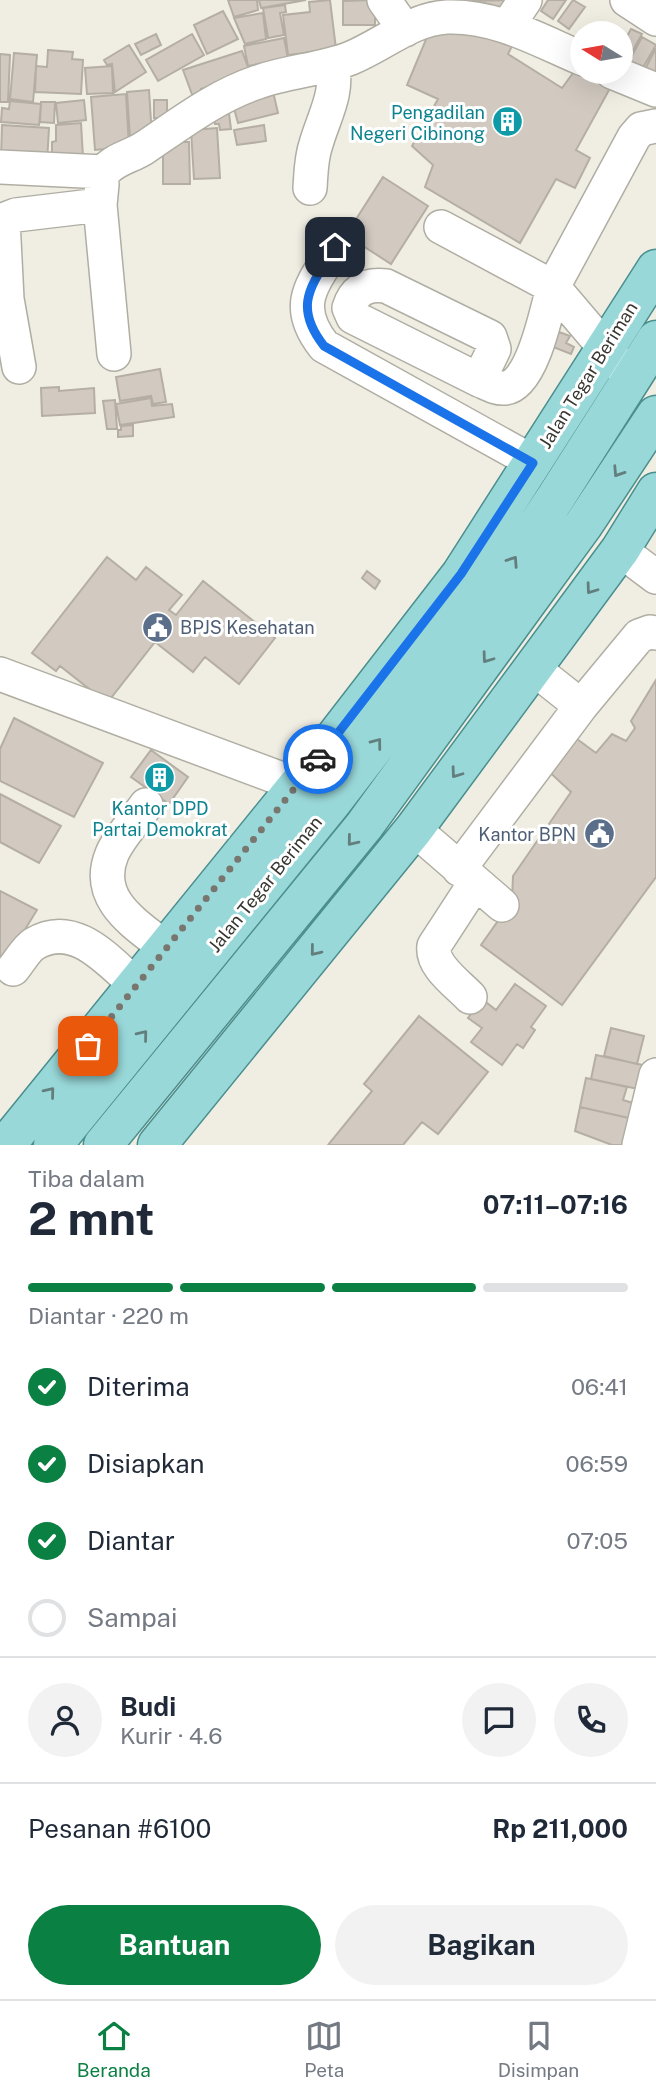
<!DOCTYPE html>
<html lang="id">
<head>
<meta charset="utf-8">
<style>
  :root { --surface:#fff; --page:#f2f2f3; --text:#1f2937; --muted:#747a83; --line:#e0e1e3; --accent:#0b8043 }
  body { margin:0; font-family:"Public Sans",sans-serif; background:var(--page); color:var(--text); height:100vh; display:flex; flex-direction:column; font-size:26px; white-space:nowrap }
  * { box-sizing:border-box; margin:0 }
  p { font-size:23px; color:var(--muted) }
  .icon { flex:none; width:38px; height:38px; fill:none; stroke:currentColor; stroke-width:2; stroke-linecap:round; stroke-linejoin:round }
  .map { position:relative; height:1145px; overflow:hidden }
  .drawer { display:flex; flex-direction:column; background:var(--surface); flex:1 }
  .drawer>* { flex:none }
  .needle { width:46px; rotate:281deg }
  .tools { position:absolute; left:570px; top:21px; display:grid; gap:14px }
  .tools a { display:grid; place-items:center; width:63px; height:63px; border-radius:50%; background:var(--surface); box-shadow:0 7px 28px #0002; font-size:35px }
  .pin { position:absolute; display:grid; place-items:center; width:60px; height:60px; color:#fff; margin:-30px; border-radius:14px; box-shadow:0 4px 10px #0006 }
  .courier { position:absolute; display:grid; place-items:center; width:70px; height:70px; margin:-35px; border:5px solid #1a73e8; border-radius:50%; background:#fff; color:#222; box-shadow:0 2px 9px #0007 }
  .overview em { font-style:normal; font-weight:700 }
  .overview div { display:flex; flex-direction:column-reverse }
  .overview { display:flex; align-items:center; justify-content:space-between; height:119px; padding:0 28px }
  h1 { font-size:46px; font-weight:700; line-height:52px }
  .bar { display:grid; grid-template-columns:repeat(4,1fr); gap:10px 7px; align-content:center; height:84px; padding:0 28px }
  .bar i { height:9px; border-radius:5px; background:var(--line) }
  .bar .current { background:var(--accent) }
  .bar p { grid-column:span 4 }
  .line { display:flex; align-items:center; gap:18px; padding:0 28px; border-top:2px solid var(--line) }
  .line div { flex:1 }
  .round { display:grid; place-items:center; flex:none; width:74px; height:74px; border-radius:37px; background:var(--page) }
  ol { padding:0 28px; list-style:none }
  li { display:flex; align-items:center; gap:21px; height:77px }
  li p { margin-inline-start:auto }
  li .icon { padding:7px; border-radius:50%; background:var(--accent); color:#fff; stroke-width:4 }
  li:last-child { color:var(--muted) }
  li i { width:38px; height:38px; border:4px solid var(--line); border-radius:50% }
  .action { display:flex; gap:14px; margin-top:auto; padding:14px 28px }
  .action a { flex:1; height:80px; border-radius:42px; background:var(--accent); color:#fff; font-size:28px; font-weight:700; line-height:80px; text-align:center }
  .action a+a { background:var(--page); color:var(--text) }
  .tabs { display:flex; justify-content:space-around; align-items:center; height:98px; border-top:2px solid var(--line); background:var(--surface); font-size:19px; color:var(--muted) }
  .tabs a { display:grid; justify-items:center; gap:4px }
  .tabs .current { color:var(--accent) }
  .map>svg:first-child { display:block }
  .building { fill:#d2cac1; stroke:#b5aea4; stroke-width:2 }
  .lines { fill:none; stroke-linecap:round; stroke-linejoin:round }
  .minor-casing { stroke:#b0aea3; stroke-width:36 }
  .major-casing { stroke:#4a8e8e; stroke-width:41 }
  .minor { stroke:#fff; stroke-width:33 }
  .major { stroke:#99d8d9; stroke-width:38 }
  .oneway { stroke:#637f7d }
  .done { stroke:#78766f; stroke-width:7; stroke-dasharray:0 12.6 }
  .route { stroke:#1a73e8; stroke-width:9 }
  .labels { text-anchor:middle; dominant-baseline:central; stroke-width:6; stroke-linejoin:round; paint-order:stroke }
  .culture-label { font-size:18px; fill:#0d838f; stroke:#fff; text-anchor:end }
  .street-label { font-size:18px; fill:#373631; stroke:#fff }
  .service-label { font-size:18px; fill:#4e5e75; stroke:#fff; text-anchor:start }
</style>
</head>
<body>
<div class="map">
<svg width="656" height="1145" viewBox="0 0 656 1145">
  <rect width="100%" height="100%" fill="#f0eee3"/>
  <!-- building -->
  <path class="building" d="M228 0H257L258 10 234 17Z
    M259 0H306L261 8Z
    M330 0 336 49 288 55 283 15 310 12 309 2Z
    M375 0V25H343V1Z
    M515 0 510 14 484 10 485 2 472 1Z
    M548 0H566L553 19 541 11Z
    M573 0 585 7 569 29 558 21Z
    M285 5 286 12 280 13 284 35 268 38 263 8Z
    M223 11 238 39 207 54 194 25Z
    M263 13 266 39 245 44 234 18Z
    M432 25 516 38 508 54 562 88 579 65 583 72H594L614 81 576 150 590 158 575 188 556 179 520 243 425 187 433 165 412 146 438 99 407 85Z
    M631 29 642 34 626 63 621 60V47Z
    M156 34 161 45 141 55 135 44Z
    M192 34 204 55 158 81 146 60Z
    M642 37 656 45 641 71 628 63Z
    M284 38 289 64 264 63 248 66 244 46Z
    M129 45 146 72 115 92 112 64 107 65 104 60Z
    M656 48V69L654 74 645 69Z
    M48 50 73 52 72 59 83 60 81 94 35 92 36 66 47 67Z
    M242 51 251 75 201 89 203 94 193 97 183 70Z
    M14 53 37 55 33 102 10 99Z
    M0 54 10 55 8 102H0Z
    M112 66 113 93 87 94 85 68Z
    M271 83 278 113 238 123 232 101Z
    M149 90 152 137 130 138 127 92Z
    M126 94 129 147 95 150 91 97Z
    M84 100 86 120 58 123 56 103Z
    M154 100H167V118H154Z
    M10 101 41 104 39 125 1 122 2 108 9 109Z
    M41 102H55L54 123 40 122Z
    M228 106 231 129 220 130 219 124H215L213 108Z
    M81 123 83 157 52 159V142L56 141V125Z
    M2 125 49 128 47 162 1 159Z
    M264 125 266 141 237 145 234 130Z
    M217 128 220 178 194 179 191 130Z
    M163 142H189L190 184H163Z
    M383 177 428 206 391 264 346 235Z
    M559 332 570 336 566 343 574 347 571 354 553 347Z
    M160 369 166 402 153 404 151 396 120 401 116 377Z
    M59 387V391L94 388 95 413 42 416 41 388Z
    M151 398 152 406 172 404 174 417 120 425 116 404Z
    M115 400 117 429H107L103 401Z
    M133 425V436L118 437V430H121V426Z
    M107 557 136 580 146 567 182 595 169 610 176 615 203 581 275 638 239 684 205 657 193 672 155 642 107 703 60 666 56 671 32 653Z
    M367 571 380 581 375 589 362 578Z
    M656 680V877L562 1005 481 945 512 901 513 876 571 792 545 768 573 736 596 753 612 734 626 741 635 728 631 721Z
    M14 718 103 763 74 817 0 781V749Z
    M151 750 188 777 169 804 131 777Z
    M0 794 61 826 39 863 0 842Z
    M0 891 37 910 0 970Z
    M515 984 546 1006 531 1027 535 1030 523 1048 517 1044 502 1065 471 1042 482 1028 468 1018 482 999 496 1010Z
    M419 1016 488 1072 438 1134 422 1122 403 1145H328L372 1091 364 1084Z
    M611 1028 644 1036 637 1064 604 1056Z
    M596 1055 643 1065 638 1089 591 1079Z
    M586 1078 627 1087 623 1100 633 1103 629 1118 580 1107Z
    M580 1107 629 1118 622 1145H612L575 1131Z"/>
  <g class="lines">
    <defs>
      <path id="minor" d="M384 0 405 30
        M627 0 656 19
        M507 27 525 0
        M612 72 656 90
        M0 167 104 172C114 159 130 157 144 148 181 123 216 96 258 82 288 71 321 70 351 58 383 45 411 19 447 17 496 15 540 41 583 59
        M102 184 100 205 114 354
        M310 188C311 173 311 158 316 144 324 116 339 93 332 64
        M441 227 553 287 634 137 641 129 656 126
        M335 248C312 285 292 305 324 346L533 462
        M553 287 622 368
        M19 367 7 299 3 220 16 215 100 205
        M479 380 494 349 490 337 386 286C367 284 355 289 349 308L353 317 479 380C487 383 496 389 505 388 532 386 547 310 553 287
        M620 550 656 577
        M533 668 581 706
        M0 674 298 785
        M146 805C136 820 119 837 112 854 93 900 136 924 167 949
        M414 829 502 905
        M459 869 581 706 639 636 650 632 656 633
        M13 969C19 962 26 949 34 944 75 919 109 962 137 986
        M470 997C458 984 431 966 434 946L475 883
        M639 1145 656 1075"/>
      <path id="major" d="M6 1145 298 785 461 574 656 269
        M53 1145 333 801 491 595 556 497 656 340
        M103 1145 364 826 584 524 656 415
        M157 1145 414 829 620 550 656 492"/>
    </defs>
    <!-- minor casing -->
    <use href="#minor" class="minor-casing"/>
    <!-- major casing -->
    <use href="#major" class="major-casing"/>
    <!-- minor -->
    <use href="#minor" class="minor"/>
    <!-- major -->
    <use href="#major" class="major"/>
  </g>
  <!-- one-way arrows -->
  <defs><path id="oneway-chevron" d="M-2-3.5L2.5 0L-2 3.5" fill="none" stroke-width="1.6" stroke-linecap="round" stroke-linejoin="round" transform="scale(1.75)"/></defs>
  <g class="oneway">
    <use href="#oneway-chevron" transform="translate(618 472) rotate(123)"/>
    <use href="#oneway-chevron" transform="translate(513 561) rotate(-56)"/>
    <use href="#oneway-chevron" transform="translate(591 589) rotate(126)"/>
    <use href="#oneway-chevron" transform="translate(487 658) rotate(126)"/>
    <use href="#oneway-chevron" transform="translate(377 743) rotate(-53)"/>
    <use href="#oneway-chevron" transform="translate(456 773) rotate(126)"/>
    <use href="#oneway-chevron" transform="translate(352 841) rotate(129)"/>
    <use href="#oneway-chevron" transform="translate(315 951) rotate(129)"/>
    <use href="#oneway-chevron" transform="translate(143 1035) rotate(-51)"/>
    <use href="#oneway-chevron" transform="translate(50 1092) rotate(-51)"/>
  </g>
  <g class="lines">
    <!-- done -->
    <path class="done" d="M88 1046 318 759"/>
    <!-- route -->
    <path class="route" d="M318 759 461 574 533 463 324 346C292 305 312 285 335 247"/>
  </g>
  <!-- icons -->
  <defs>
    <symbol id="building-disc" viewBox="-11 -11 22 22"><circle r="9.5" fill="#0f9aa8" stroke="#fff"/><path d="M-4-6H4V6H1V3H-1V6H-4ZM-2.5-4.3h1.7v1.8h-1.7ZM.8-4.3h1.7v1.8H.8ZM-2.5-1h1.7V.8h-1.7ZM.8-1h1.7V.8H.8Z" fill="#fff"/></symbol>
    <symbol id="civic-disc" viewBox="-11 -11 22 22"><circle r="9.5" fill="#5c6f8a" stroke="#fff"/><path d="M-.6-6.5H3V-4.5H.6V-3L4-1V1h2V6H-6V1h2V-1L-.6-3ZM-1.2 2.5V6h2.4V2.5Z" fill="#fff"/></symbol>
  </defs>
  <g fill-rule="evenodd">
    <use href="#building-disc" x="490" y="104" width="35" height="35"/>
    <use href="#civic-disc" x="140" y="610" width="35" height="35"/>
    <use href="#building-disc" x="142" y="760" width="35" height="35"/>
    <use href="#civic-disc" x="582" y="816" width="35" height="35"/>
  </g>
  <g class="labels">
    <!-- culture labels -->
    <g class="culture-label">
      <text x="485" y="112">Pengadilan<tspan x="485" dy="21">Negeri Cibinong</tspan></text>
      <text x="160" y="808" text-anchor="middle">Kantor DPD<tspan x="160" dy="21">Partai Demokrat</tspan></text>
    </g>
    <!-- street labels -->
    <g class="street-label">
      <text transform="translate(588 375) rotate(-58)">Jalan Tegar Beriman</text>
      <text transform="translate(265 884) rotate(-51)">Jalan Tegar Beriman</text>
    </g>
    <!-- service labels -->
    <g class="service-label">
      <text x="180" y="627">BPJS Kesehatan</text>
      <text x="576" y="834" text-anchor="end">Kantor BPN</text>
    </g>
  </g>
</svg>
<div class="tools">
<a><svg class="needle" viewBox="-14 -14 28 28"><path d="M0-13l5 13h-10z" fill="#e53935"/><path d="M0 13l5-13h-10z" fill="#747a83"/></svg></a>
</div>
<div class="pin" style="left:88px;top:1046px;background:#ea580c"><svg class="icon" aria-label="bag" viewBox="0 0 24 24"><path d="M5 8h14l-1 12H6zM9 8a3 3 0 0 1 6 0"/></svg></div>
<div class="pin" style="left:335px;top:247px;background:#1f2937"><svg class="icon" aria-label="home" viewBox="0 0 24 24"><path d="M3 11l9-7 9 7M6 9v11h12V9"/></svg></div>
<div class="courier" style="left:318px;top:759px"><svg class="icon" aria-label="car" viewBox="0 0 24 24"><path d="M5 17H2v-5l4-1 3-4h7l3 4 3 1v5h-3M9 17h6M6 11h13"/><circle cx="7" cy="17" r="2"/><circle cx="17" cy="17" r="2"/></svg></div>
</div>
<section class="drawer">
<div class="overview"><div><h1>2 mnt</h1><p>Tiba dalam</p></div><em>07:11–07:16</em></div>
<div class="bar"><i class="current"></i><i class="current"></i><i class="current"></i><i></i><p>Diantar · 220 m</p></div>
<ol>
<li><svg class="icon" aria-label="check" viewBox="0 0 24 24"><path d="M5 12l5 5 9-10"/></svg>Diterima<p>06:41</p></li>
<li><svg class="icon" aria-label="check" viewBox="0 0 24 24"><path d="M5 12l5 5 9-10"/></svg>Disiapkan<p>06:59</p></li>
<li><svg class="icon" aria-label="check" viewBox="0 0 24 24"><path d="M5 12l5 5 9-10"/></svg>Diantar<p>07:05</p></li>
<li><i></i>Sampai</li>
</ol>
<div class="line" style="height:126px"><a class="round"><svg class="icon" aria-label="person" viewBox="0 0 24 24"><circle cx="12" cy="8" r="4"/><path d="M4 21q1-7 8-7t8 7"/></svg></a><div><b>Budi</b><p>Kurir · 4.6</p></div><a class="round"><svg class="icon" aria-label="chat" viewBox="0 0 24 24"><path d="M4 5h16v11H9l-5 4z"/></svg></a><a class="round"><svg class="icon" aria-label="phone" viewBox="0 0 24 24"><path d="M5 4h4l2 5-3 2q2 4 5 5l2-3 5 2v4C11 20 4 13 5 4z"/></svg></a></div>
<div class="line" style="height:91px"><div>Pesanan #6100</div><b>Rp 211,000</b></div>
<div class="action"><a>Bantuan</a><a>Bagikan</a></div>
</section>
<nav class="tabs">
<a class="current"><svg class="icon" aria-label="home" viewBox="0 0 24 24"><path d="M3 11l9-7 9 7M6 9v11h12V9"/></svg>Beranda</a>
<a><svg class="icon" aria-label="map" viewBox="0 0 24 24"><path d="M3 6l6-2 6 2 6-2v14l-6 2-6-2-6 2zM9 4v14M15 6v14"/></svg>Peta</a>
<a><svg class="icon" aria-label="saved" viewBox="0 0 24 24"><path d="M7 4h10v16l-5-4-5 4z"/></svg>Disimpan</a>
</nav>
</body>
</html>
